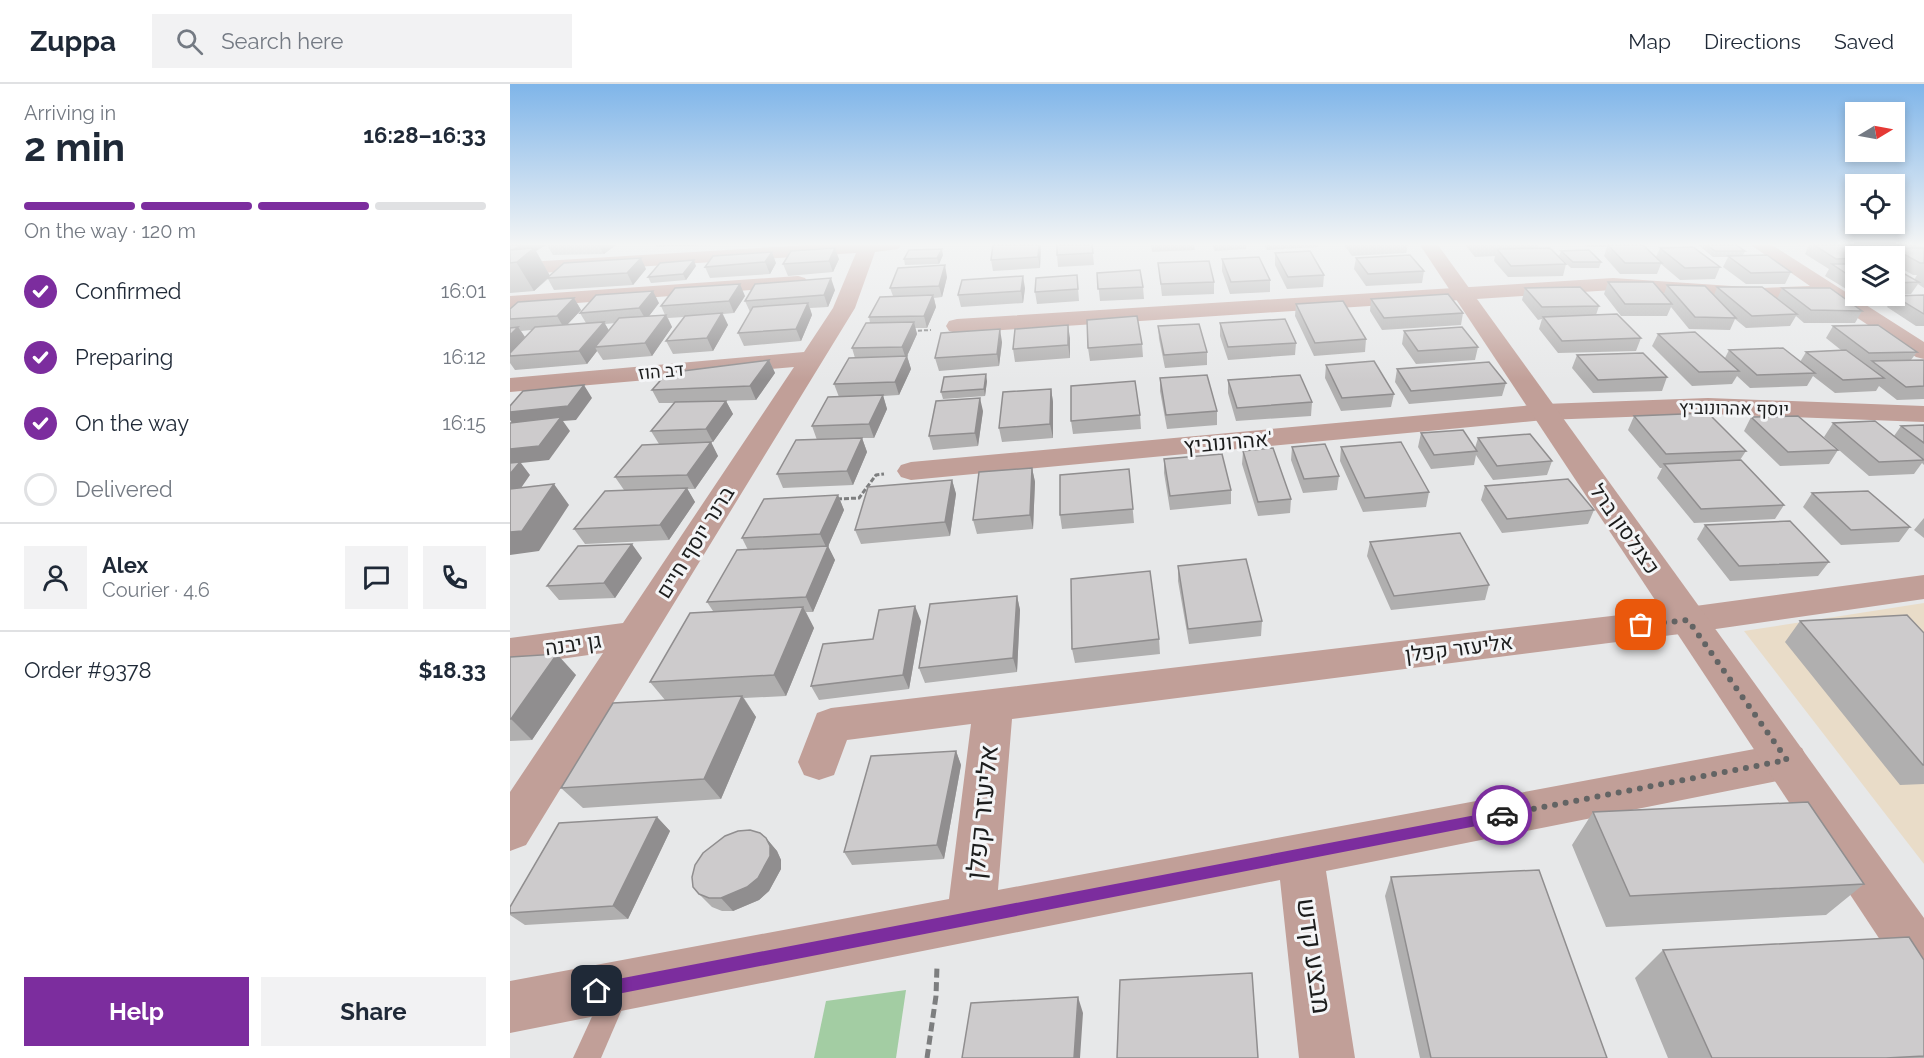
<!DOCTYPE html>
<html lang="en">
<head>
<meta charset="utf-8">
<style>
  :root { --surface:#fff; --page:#f2f2f3; --text:#1f2937; --muted:#747a83; --line:#e0e1e3; --accent:#7c2d9e }
  body { margin:0; font-family:Raleway,Heebo,sans-serif; background:var(--page); color:var(--text); height:100vh; display:flex; flex-direction:column; font-size:22px; white-space:nowrap }
  * { box-sizing:border-box; margin:0 }
  p { font-size:20px; color:var(--muted) }
  .icon { flex:none; width:33px; height:33px; fill:none; stroke:currentColor; stroke-width:2; stroke-linecap:round; stroke-linejoin:round }
  .map { position:relative; flex:1; overflow:hidden }
  .panel { display:flex; flex-direction:column; background:var(--surface); width:510px }
  .panel>* { flex:none }
  .needle { width:39px; rotate:80deg }
  .buttons { position:absolute; left:1335px; top:18px; display:grid; gap:12px }
  .buttons a { display:grid; place-items:center; width:60px; height:60px; border-radius:0px; background:var(--surface); box-shadow:0 3px 9px #0003; font-size:30px }
  .pin { position:absolute; display:grid; place-items:center; width:51px; height:51px; color:#fff; margin:-26px; border-radius:12px; box-shadow:0 3px 9px #0006 }
  .courier { position:absolute; display:grid; place-items:center; width:60px; height:60px; margin:-30px; border:4px solid #7c2d9e; border-radius:50%; background:#fff; color:#222; box-shadow:0 2px 8px #0007 }
  .summary em { font-style:normal; font-weight:700 }
  .summary div { display:flex; flex-direction:column-reverse }
  .summary { display:flex; align-items:center; justify-content:space-between; height:102px; padding:0 24px }
  h1 { font-size:39px; font-weight:700; line-height:45px }
  .bar { display:grid; grid-template-columns:repeat(4,1fr); gap:9px 6px; align-content:center; height:72px; padding:0 24px }
  .bar i { height:8px; border-radius:4px; background:var(--line) }
  .bar .selected { background:var(--accent) }
  .bar p { grid-column:span 4 }
  .line { display:flex; align-items:center; gap:15px; padding:0 24px; border-top:2px solid var(--line) }
  .line div { flex:1 }
  .round { display:grid; place-items:center; flex:none; width:63px; height:63px; border-radius:0px; background:var(--page) }
  ol { padding:0 24px; list-style:none }
  li { display:flex; align-items:center; gap:18px; height:66px }
  li p { margin-inline-start:auto }
  li .icon { padding:6px; border-radius:50%; background:var(--accent); color:#fff; stroke-width:4 }
  li:last-child { color:var(--muted) }
  li i { width:33px; height:33px; border:3px solid var(--line); border-radius:50% }
  .button { display:flex; gap:12px; margin-top:auto; padding:12px 24px }
  .button a { flex:1; height:69px; border-radius:0px; background:var(--accent); color:#fff; font-size:24px; font-weight:700; line-height:69px; text-align:center }
  .button a+a { background:var(--page); color:var(--text) }
  header { display:flex; align-items:center; gap:36px; box-sizing:border-box; height:84px; padding:0 30px; background:var(--surface); border-bottom:2px solid var(--line) }
  header strong { font-size:28px }
  nav { display:flex; gap:33px; margin-inline-start:auto; font-size:21px }
  .search { width:420px; height:54px; background:var(--page); display:flex; align-items:center; gap:15px; box-sizing:border-box; padding:0 21px; border-radius:0px; color:var(--muted); font-size:22px }
  main { display:flex; flex:1; min-height:0 }
  .map>svg:first-child { display:block }
  .education { fill:#e9dcc8 }
  .green { fill:#a3cda3 }
  .lines { fill:none; stroke-linecap:round; stroke-linejoin:round }
  .path-far2 { stroke:#7d7e7f; stroke-width:2; stroke-dasharray:4 2; stroke-linecap:butt }
  .path-far1 { stroke:#7d7e7f; stroke-width:3; stroke-dasharray:5 2; stroke-linecap:butt }
  .path { stroke:#7d7e7f; stroke-width:5; stroke-dasharray:9 4.5; stroke-linecap:butt }
  .service { fill:#c19f98; fill-rule:evenodd }
  .minor { fill:#c19f98; fill-rule:evenodd }
  .tertiary { fill:#c19f98; fill-rule:evenodd }
  .wall { fill:#b0afaf; fill-rule:evenodd }
  .shaded-wall { fill:#908e8f }
  .building { fill:#cdcbcc; stroke:#908e8f; stroke-width:1.5 }
  .route { fill:#7c2d9e }
  .done { stroke:#636464; stroke-width:6; stroke-dasharray:0 10.8 }
  .labels { text-anchor:middle; dominant-baseline:central; stroke-width:6; stroke-linejoin:round; paint-order:stroke }
  .far-street-label { font-size:18px; fill:#1c1d1d; stroke:#f4f5f7 }
  .street-label { font-size:21px; fill:#1c1d1d; stroke:#f4f5f7 }
  .near-street-label { font-size:26px; fill:#1c1d1d; stroke:#f4f5f7 }
</style>
</head>
<body>
<header>
<strong>Zuppa</strong>
<div class="search"><svg class="icon" aria-label="search" viewBox="0 0 24 24"><circle cx="10" cy="10" r="6"/><path d="M15 15l6 6"/></svg>Search here</div>
<nav><a>Map</a><a>Directions</a><a>Saved</a></nav>
</header>
<main>
<section class="panel">
<div class="summary"><div><h1>2 min</h1><p>Arriving in</p></div><em>16:28–16:33</em></div>
<div class="bar"><i class="selected"></i><i class="selected"></i><i class="selected"></i><i></i><p>On the way · 120 m</p></div>
<ol>
<li><svg class="icon" aria-label="check" viewBox="0 0 24 24"><path d="M5 12l5 5 9-10"/></svg>Confirmed<p>16:01</p></li>
<li><svg class="icon" aria-label="check" viewBox="0 0 24 24"><path d="M5 12l5 5 9-10"/></svg>Preparing<p>16:12</p></li>
<li><svg class="icon" aria-label="check" viewBox="0 0 24 24"><path d="M5 12l5 5 9-10"/></svg>On the way<p>16:15</p></li>
<li><i></i>Delivered</li>
</ol>
<div class="line" style="height:108px"><a class="round"><svg class="icon" aria-label="person" viewBox="0 0 24 24"><circle cx="12" cy="8" r="4"/><path d="M4 21q1-7 8-7t8 7"/></svg></a><div><b>Alex</b><p>Courier · 4.6</p></div><a class="round"><svg class="icon" aria-label="chat" viewBox="0 0 24 24"><path d="M4 5h16v11H9l-5 4z"/></svg></a><a class="round"><svg class="icon" aria-label="phone" viewBox="0 0 24 24"><path d="M5 4h4l2 5-3 2q2 4 5 5l2-3 5 2v4C11 20 4 13 5 4z"/></svg></a></div>
<div class="line" style="height:78px"><div>Order #9378</div><b>$18.33</b></div>
<div class="button"><a>Help</a><a>Share</a></div>
</section>
<div class="map">
<svg width="1414" height="974" viewBox="0 0 1414 974">
  <rect width="100%" height="100%" fill="#e7e8e9"/>
  <!-- education -->
  <path class="education" d="M1414 519V780L1234 547Z"/>
  <!-- green -->
  <path class="green" d="M396 906 386 974H304L316 917Z"/>
  <g class="lines">
    <!-- path-far2 -->
    <path class="path-far2" d="M402 247 421 246"/>
    <!-- path-far1 -->
    <path class="path-far1" d="M327 415 349 414 366 391 374 390"/>
    <!-- path -->
    <path class="path" d="M417 974 426 912 427 882"/>
    <!-- service -->
    <path class="service" d="M106 896 115 900 119 909 91 974H63L97 900Z"/>
    <!-- minor -->
    <path class="minor" d="M298 161H391L388 165 365 168 345 224 16 761 0 767V708L93 569 0 582V554L113 539 284 283 0 308V294L294 268 323 224 346 169 0 191V179Z
      M1241 161H1262L1414 258V275L1406 273 1316 213 1251 216 1103 206 447 249 439 247 436 242 439 237 447 235 1103 194 1251 204 1300 202Z
      M288 192 295 194 298 198 295 202 0 224V212Z
      M1198 314 1414 322V338L1198 330 1034 336 401 396 391 393 387 387 391 381 401 378 1034 320Z
      M1414 491V515L1178 549 502 635 488 806 1277 659 1292 664 1298 677 1292 690 1277 695 816 787 845 974H789L770 796 0 949V897L439 815 461 640 337 656 324 691 309 696 294 691 288 678 307 629 321 624 1178 523Z"/>
    <!-- tertiary -->
    <path class="tertiary" d="M910 161H928L1414 834V902L1396 895Z"/>
  </g>
  <!-- wall -->
  <path class="wall" d="M0 161 26 167 40 192 136 185 123 201 44 206 38 195 24 207 0 209Z
    M37 161H106L94 170 43 171Z
    M145 161H214L146 163Z
    M483 161H531L530 184 483 187 481 176Z
    M582 161 584 181 548 183 547 171Z
    M641 161H685V166L642 168Z
    M702 161H736V165L705 167Z
    M754 161H809L808 163 757 166Z
    M834 161H898L896 169 842 172Z
    M955 161H1029L1028 164 1056 180 1053 192 998 193 984 177 985 172 965 173Z
    M1075 161H1128L1146 173 1150 164 1210 183 1205 195 1170 196 1151 180 1147 190H1110L1094 172 1097 163H1077Z
    M1188 161H1226L1235 167 1233 171 1281 188 1275 200H1236L1213 183 1218 173H1203Z
    M1288 161H1347L1346 172V211L1315 192 1319 185 1295 170 1299 161 1289 162Z
    M1348 161H1407L1405 164H1414V204L1408 200 1401 210 1384 211V184L1404 196 1407 191H1403L1384 180V172H1378L1380 169 1363 170Z
    M1051 167 1091 178 1089 184H1061L1049 172Z
    M765 169 814 191 813 203 777 205 765 181Z
    M433 171 429 180 395 181 394 175Z
    M203 172 266 179 260 190 200 194 195 183Z
    M846 174 914 187 912 199 856 202 844 185Z
    M329 175 323 188 278 192 273 180Z
    M712 175 760 196V208L720 210 712 187Z
    M648 179 704 198V210L652 212Z
    M186 182 176 196 141 199 138 193Z
    M587 189 633 203 634 215 590 217Z
    M567 191 569 217 527 220 525 208Z
    M437 193 432 213 424 214 426 223 417 244H405L407 250 397 272 401 285 389 311 373 312 377 325 364 354H352L357 368 343 401 273 404 267 390 307 356 302 342 329 313 324 300 345 274 342 264 360 239 359 233 383 212 380 204Z
    M1098 198 1154 210 1157 201 1204 211 1207 203 1267 215 1272 204 1352 227 1345 239H1294L1286 232 1280 242 1236 244 1225 235 1220 246 1179 245 1161 223 1157 232H1111L1094 210Z
    M515 204 513 219 451 223 448 211Z
    M1015 204 1089 222 1086 231 1131 254 1126 267 1048 269 1029 245 1032 235 1028 236 1012 216Z
    M325 206 318 223 300 224 302 231 291 257 234 262 228 249 240 228 235 217Z
    M1414 211V242H1406L1377 223 1384 212Z
    M235 212 224 229 213 230 218 241 203 267 163 270 156 257 174 233 158 234 162 243 142 272 93 276 87 267 77 280 5 286 0 279V225L64 214 71 226 57 241 76 239 70 229 149 219 139 232 155 231 151 222ZM106 239 99 247 95 240ZM22 246 15 253 11 247Z
    M861 215 953 229 951 241 872 246 860 227Z
    M786 220 856 255 855 268 804 272 785 232Z
    M710 239 786 259 785 271 718 276 710 252Z
    M648 242 697 268V281L655 284 649 255Z
    M1323 242 1407 268 1401 276H1414V315L1387 316 1369 302 1366 307 1325 309 1303 292 1297 302 1240 304 1227 292 1222 300 1182 302 1142 262 1148 250 1215 274 1219 266 1290 278 1296 268 1331 266 1316 254Z
    M894 247 968 263 965 276 906 280 892 260Z
    M560 254V274L505 278 503 265Z
    M492 258 489 282 429 287 425 274Z
    M632 260 633 273 580 277 578 264Z
    M1067 271 1157 293 1152 307 1083 309 1062 284Z
    M259 276 265 289 246 316 203 317H216L223 330 203 358 152 360 201 358 208 372 185 405H177L185 418 159 456 75 460 64 445 114 406 105 393 149 360 141 347 164 319H149L142 306Z
    M816 281 884 310 881 323 831 327 815 294Z
    M887 285 996 299 992 312 899 320 885 298Z
    M650 294 707 327V341L657 345 650 307Z
    M718 296 802 318 801 332 726 337 718 309Z
    M477 297 475 312 433 315 431 308Z
    M541 305 543 318V354L492 358 489 344Z
    M473 327 468 362 423 366 419 352Z
    M630 331 631 345 563 350 561 337Z
    M1124 332 1236 367 1230 376 1274 421 1265 435 1184 439 1147 394 1152 384H1150L1118 346Z
    M1241 333 1328 366 1319 380 1270 382 1234 347Z
    M1323 339 1384 352 1391 342 1414 341V381L1412 379 1404 390 1359 392 1314 353Z
    M911 349 965 364 968 354 1042 377 1037 391 983 396 966 371 964 381 921 385 908 363Z
    M782 363 829 392 827 406 793 409 781 376Z
    M831 363 919 408 916 423 853 428 830 377Z
    M733 367 781 415 780 429 748 432 732 380Z
    M654 375 721 406V420L660 426 654 389Z
    M522 384 525 398 523 445 467 450 463 436Z
    M619 385 624 439 552 445 550 431Z
    M442 396 446 410 440 452 351 460 345 446Z
    M975 402 1084 426 1078 440 992 449 971 416Z
    M1302 409 1400 443 1389 458 1331 461 1293 423Z
    M328 411 334 426 318 462 325 476 303 528H296L304 544 276 612 234 614 246 633 211 715 73 724 51 704 155 616 140 598 203 527 197 518 238 466 232 454Z
    M1414 434V454L1404 446Z
    M1195 441 1319 478 1308 492 1220 497 1187 455Z
    M860 458 979 501 975 516 881 526 857 472Z
    M132 474 105 514 49 516 37 502Z
    M668 482 752 537 751 552 679 560 668 497Z
    M507 512 510 526 507 588 415 599 409 584Z
    M411 537 399 605 309 616 301 602 363 555Z
    M1290 537 1414 549V700L1390 701 1275 558Z
    M649 555 650 570 565 579 562 565Z
    M0 573 66 591 22 656 0 657Z
    M446 667 451 681 434 775 342 781 334 768Z
    M1083 728 1354 800 1316 831 1096 843 1062 761Z
    M147 733 160 747 118 835 15 841 0 831V823Z
    M256 754 267 767 271 776V785L259 807 249 816 223 827H212L202 823 189 810Z
    M881 793 1097 974H910L875 812Z
    M1153 866 1414 876V974H1158L1125 894Z"/>
  <!-- shaded-wall -->
  <path class="shaded-wall" d="M12 161H36L26 167 40 192 24 207 0 168Z
    M88 161H106L94 170Z
    M529 161H531L530 184 528 173Z
    M325 164 329 175 323 188 319 177Z
    M432 165 433 171 429 180 427 174Z
    M262 168 266 179 260 190 255 178Z
    M131 174 136 185 123 201 117 189Z
    M184 176 186 182 176 196 173 190Z
    M435 181 437 193 432 213 429 202Z
    M513 192 515 204 513 219 511 207Z
    M321 194 325 206 318 223 314 211Z
    M230 200 235 212 224 229 219 217Z
    M143 207 149 219 136 236 129 224Z
    M423 211 426 223 417 244 414 232Z
    M64 214 71 226 54 244 47 232Z
    M298 219 302 231 291 257 286 245Z
    M212 229 218 241 203 267 197 254Z
    M156 231 162 243 142 272 135 259Z
    M94 238 101 250 85 263 87 267 77 280 69 267Z
    M404 238 407 250 397 272 401 285 389 311 385 298 396 275 392 263Z
    M558 241 560 254V274L558 261Z
    M8 243 17 256 0 272V251Z
    M490 245 492 258 489 282 487 270Z
    M259 276 265 289 246 316 240 302Z
    M476 290 477 297 475 312 474 305Z
    M74 301 82 314 66 336 53 337 60 347 39 376 11 379 20 391 2 417H0V365L4 342 0 336V328Z
    M541 305 543 318V354L540 340Z
    M373 311 377 325 364 354 359 340Z
    M470 314 473 327 468 362 465 349Z
    M216 317 223 330 203 358 196 345Z
    M352 354 357 368 343 401 337 387Z
    M201 358 208 372 185 405 177 391Z
    M522 384 525 398 523 445 520 431Z
    M442 396 446 410 440 452 435 438Z
    M44 400 59 421 29 467 0 471V448Z
    M177 404 185 418 159 456 150 441Z
    M328 411 334 426 317 465 310 450Z
    M122 460 132 474 105 514 94 499Z
    M318 462 325 476 303 528 296 513Z
    M507 512 510 526 507 588 503 574Z
    M405 522 411 537 399 605 393 591Z
    M293 523 304 544 276 612 264 591Z
    M47 570 66 591 22 656 1 635Z
    M232 612 246 633 211 715 194 695Z
    M446 667 451 681 434 775 427 761Z
    M147 733 160 747 118 835 103 822Z
    M256 754 267 767 271 776V785L259 807 249 816 223 827 211 814Z
    M568 913 573 929 570 974H564Z"/>
  <!-- building -->
  <path class="building" d="M0 161H12L4 165 0 166Z
    M483 161H529L528 173 481 176Z
    M547 161H582L583 169 547 171Z
    M1098 161H1133L1152 179H1115Z
    M1197 161H1226L1235 167H1205Z
    M1304 161H1347L1367 172H1346V174L1326 175Z
    M1183 163 1210 183 1175 184 1150 164Z
    M24 164 7 178 0 179V166Z
    M325 164 319 177 273 180 281 167Z
    M1040 164 1056 180 1001 182 987 165Z
    M1383 164H1414V179H1410Z
    M432 165 427 174 394 175 399 166Z
    M1079 166 1091 178H1063L1051 167Z
    M800 167 814 191 778 193 765 169Z
    M262 168 255 178 195 183 203 172Z
    M900 171 914 187 858 190 846 174Z
    M1257 171 1281 188 1241 189 1218 172Z
    M749 173 760 196 721 198 712 175Z
    M131 174 117 189 37 194 54 179Z
    M184 176 173 190 138 193 150 179Z
    M699 177 704 198 651 200 648 179Z
    M1322 180H1346V196Z
    M435 181 429 202 380 204 388 184Z
    M1384 184 1409 198 1384 199Z
    M630 186 633 203 588 205 587 189Z
    M567 191 568 205 525 208 526 194Z
    M513 192 511 207 448 211 452 196Z
    M321 194 314 211 235 217 245 200Z
    M1098 198H1143L1162 220H1115Z
    M230 200 219 217 151 222 165 204Z
    M1157 201 1195 202 1226 234 1185 233Z
    M1070 203 1089 222 1032 223 1015 204Z
    M1207 203H1252L1287 230 1242 232Z
    M1272 204H1320L1352 227 1301 226Z
    M143 207 129 224 70 229 86 211Z
    M938 210 953 229 874 234 861 215Z
    M423 211 414 232 359 233 370 213Z
    M1384 212 1414 211V230Z
    M64 214 47 232 0 235V225L8 218Z
    M833 217 856 255 805 259 786 220Z
    M298 219 286 245 228 249 243 223Z
    M212 229 197 254 156 257 175 232Z
    M1107 230 1131 254 1052 257 1033 233Z
    M156 231 135 259 85 263 109 234Z
    M627 232 632 260 578 264 577 236Z
    M775 235 786 259 718 263 710 239Z
    M94 238 69 267 0 272V269L25 243Z
    M404 238 392 263 342 264 356 239Z
    M689 240 697 268 654 271 648 242Z
    M558 241V261L503 265 505 245Z
    M1368 241 1407 268 1359 269 1323 242Z
    M8 243 0 251V244Z
    M952 243 968 263 908 267 894 247Z
    M490 245 487 270 425 274 431 249Z
    M1185 248 1229 287 1189 288 1148 250Z
    M1273 264 1305 289 1247 291 1219 266Z
    M1336 266 1374 294 1333 296 1296 268Z
    M1133 269 1157 293 1088 296 1067 271Z
    M397 272 385 298 324 300 339 274Z
    M259 276 240 302 142 306 157 289Z
    M1414 276V302L1396 303 1362 277Z
    M864 277 884 310 832 314 816 281Z
    M979 278 996 299 901 307 887 285Z
    M476 290 474 305 431 308 434 293Z
    M697 291 707 327 656 331 650 294Z
    M790 291 802 318 727 324 718 296Z
    M625 297 630 331 561 337V302Z
    M74 301 58 322 0 328V322L13 307Z
    M541 305 540 340 489 344 493 308Z
    M373 311 359 340 302 342 318 313Z
    M470 314 465 349 419 352 426 317Z
    M216 317 196 345 141 347 165 318Z
    M1198 329 1236 367 1156 370 1124 332Z
    M1288 332 1328 366 1278 368 1241 333Z
    M51 333 29 362 0 365V339Z
    M1365 337 1414 376 1369 378 1323 339Z
    M1414 341V359L1391 342Z
    M953 346 967 367 924 371 911 349Z
    M1020 350 1042 377 987 382 968 354Z
    M352 354 337 387 267 390 286 356Z
    M201 358 177 391 105 393 132 361Z
    M891 358 919 408 855 414 831 363Z
    M815 360 829 392 794 395 782 363Z
    M763 364 781 415 748 418 733 367Z
    M712 370 721 406 660 412 654 375Z
    M1231 376 1274 421 1191 425 1154 380Z
    M10 378 0 390V379Z
    M522 384 520 431 463 436 469 388Z
    M619 385 623 425 550 431V391Z
    M1058 395 1084 426 997 435 975 402Z
    M442 396 435 438 345 446 358 403Z
    M44 400 12 447 0 448V405Z
    M177 404 150 441 64 445 95 407Z
    M1358 407 1400 443 1341 446 1302 409Z
    M328 411 310 450 232 454 254 415Z
    M1280 437 1319 478 1229 482 1195 441Z
    M950 449 979 501 884 512 860 458Z
    M122 460 94 499 37 502 68 462Z
    M318 462 296 513 197 518 227 466Z
    M736 475 752 537 678 545 668 482Z
    M640 487 649 555 562 565 561 495Z
    M507 512 503 574 409 584 420 520Z
    M405 522 393 591 301 602 313 560 363 555 369 526Z
    M293 523 264 591 140 598 180 529Z
    M1397 531 1414 549V681H1413L1290 537Z
    M47 570 1 635H0V573Z
    M232 612 194 695 51 704 103 619Z
    M446 667 427 761 334 768 361 672Z
    M1298 718 1354 800 1120 812 1083 728Z
    M147 733 103 822 0 829V823L49 739Z
    M240 746 250 749 256 754 260 762V772L248 794 237 803 211 814H199L189 810 183 803 182 793 185 781 193 769 215 752 228 747Z
    M1029 786 1097 974H921L881 793Z
    M1399 853 1414 876V972L1376 974H1202L1153 866Z
    M742 889 748 974H607L610 896Z
    M568 913 564 974H452L461 919Z"/>
  <!-- sky -->
  <linearGradient id="sky" x2="0" y2="1"><stop stop-color="#7fb5e9"/><stop offset="0.54" stop-color="#f4f5f5"/><stop offset="1" stop-color="#f4f5f5" stop-opacity="0"/></linearGradient>
  <rect width="1414" height="297" fill="url(#sky)"/>
  <!-- route -->
  <path class="route" d="M992 726 997 727 999 731 997 736 992 737 87 914 82 912 79 907 82 901 87 899Z"/>
  <g class="lines">
    <!-- done -->
    <path class="done" d="M992 731 1277 676 1178 536 1131 541"/>
  </g>
  <g class="labels">
    <!-- far-street labels -->
    <g class="far-street-label">
      <text transform="translate(151 287) rotate(-5)">דב הוז</text>
      <text transform="translate(1224 324) rotate(1)">יוסף אהרונוביץ</text>
    </g>
    <!-- street labels -->
    <g class="street-label">
      <text transform="translate(718 358) rotate(-5)">אהרונוביץ'</text>
      <text transform="translate(1115 445) rotate(55)">כצנלסון ברל</text>
      <text transform="translate(185 458) rotate(-58)">ברנר יוסף חיים</text>
      <text transform="translate(63 560) rotate(-8)">גן יבנה</text>
      <text transform="translate(949 564) rotate(-7)">אליעזר קפלן</text>
    </g>
    <!-- near-street labels -->
    <g class="near-street-label">
      <text transform="translate(472 728) rotate(-84)">אליעזר קפלן</text>
      <text transform="translate(804 872) rotate(82)">מבצע קדש</text>
    </g>
  </g>
</svg>
<div class="buttons">
<a><svg class="needle" viewBox="-14 -14 28 28"><path d="M0-13l5 13h-10z" fill="#e53935"/><path d="M0 13l5-13h-10z" fill="#747a83"/></svg></a>
<a><svg class="icon" aria-label="locate" viewBox="0 0 24 24"><circle cx="12" cy="12" r="6"/><path d="M12 2v4M12 18v4M2 12h4M18 12h4"/></svg></a>
<a><svg class="icon" aria-label="layers" viewBox="0 0 24 24"><path d="M12 4l9 5-9 5-9-5zM3 14l9 5 9-5"/></svg></a>
</div>
<div class="pin" style="left:1131px;top:541px;background:#ea580c"><svg class="icon" aria-label="bag" viewBox="0 0 24 24"><path d="M5 8h14l-1 12H6zM9 8a3 3 0 0 1 6 0"/></svg></div>
<div class="pin" style="left:87px;top:907px;background:#1f2937"><svg class="icon" aria-label="home" viewBox="0 0 24 24"><path d="M3 11l9-7 9 7M6 9v11h12V9"/></svg></div>
<div class="courier" style="left:992px;top:731px"><svg class="icon" aria-label="car" viewBox="0 0 24 24"><path d="M5 17H2v-5l4-1 3-4h7l3 4 3 1v5h-3M9 17h6M6 11h13"/><circle cx="7" cy="17" r="2"/><circle cx="17" cy="17" r="2"/></svg></div>
</div>
</main>
</body>
</html>
